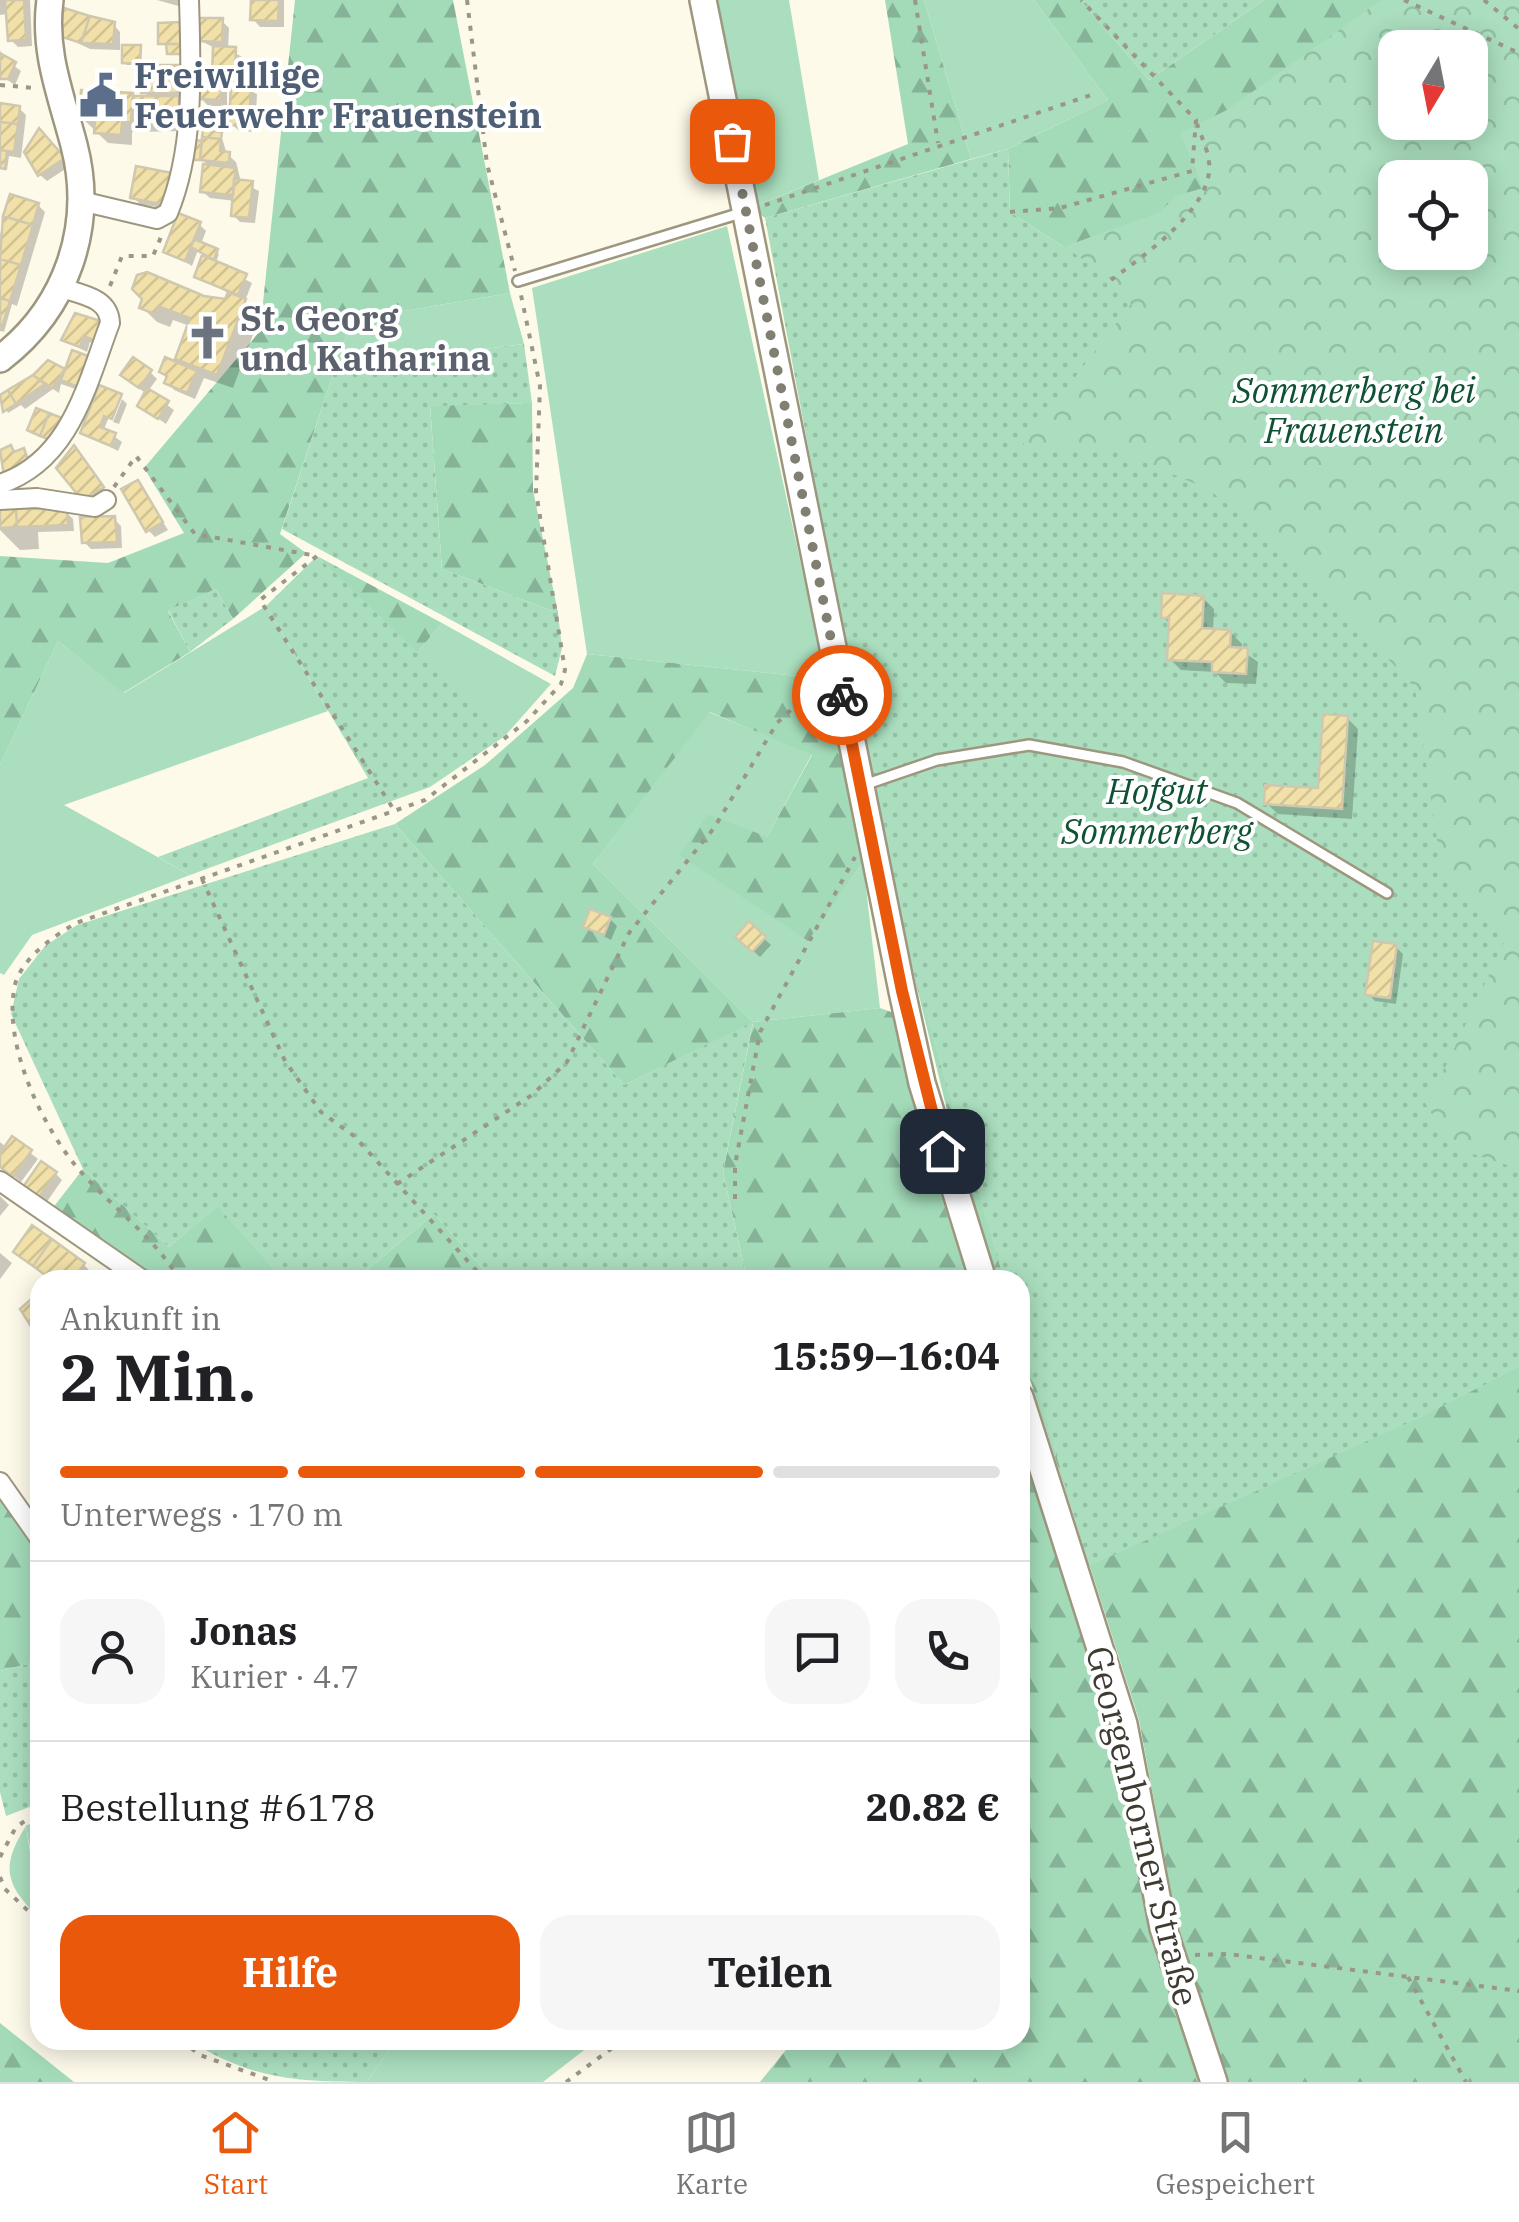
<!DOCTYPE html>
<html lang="de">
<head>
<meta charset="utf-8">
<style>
  :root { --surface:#fff; --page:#f6f6f6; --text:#202124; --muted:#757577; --line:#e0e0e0; --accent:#ea580c }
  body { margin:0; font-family:"IBM Plex Serif",serif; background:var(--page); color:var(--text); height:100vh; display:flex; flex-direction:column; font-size:38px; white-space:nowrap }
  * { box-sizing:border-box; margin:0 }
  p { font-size:32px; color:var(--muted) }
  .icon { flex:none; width:55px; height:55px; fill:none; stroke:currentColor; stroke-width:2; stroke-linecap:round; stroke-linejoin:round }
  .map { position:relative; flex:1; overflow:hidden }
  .sheet { position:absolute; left:30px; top:1270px; width:1000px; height:780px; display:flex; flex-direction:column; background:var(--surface); border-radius:30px; box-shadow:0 5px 25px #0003 }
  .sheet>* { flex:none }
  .needle { width:65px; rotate:190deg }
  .fabs { position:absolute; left:1378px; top:30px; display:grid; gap:20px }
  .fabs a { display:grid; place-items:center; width:110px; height:110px; border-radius:20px; background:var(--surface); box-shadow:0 5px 25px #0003; font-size:50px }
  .pin { position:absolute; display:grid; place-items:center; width:85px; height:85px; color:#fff; margin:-42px; border-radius:20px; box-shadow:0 5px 15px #0006 }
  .courier { position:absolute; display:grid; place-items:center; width:100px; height:100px; margin:-50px; border:8px solid #ea580c; border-radius:50%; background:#fff; color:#222; box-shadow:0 2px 12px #0007 }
  .headline em { font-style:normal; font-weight:700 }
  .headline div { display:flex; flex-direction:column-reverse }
  .headline { display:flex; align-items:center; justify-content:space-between; height:170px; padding:0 30px }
  h1 { font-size:65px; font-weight:700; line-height:75px }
  .bar { display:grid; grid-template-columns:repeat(4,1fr); gap:15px 10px; align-content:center; height:120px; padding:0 30px }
  .bar i { height:12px; border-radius:8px; background:var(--line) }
  .bar .current { background:var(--accent) }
  .bar p { grid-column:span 4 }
  .line { display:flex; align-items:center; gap:25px; padding:0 30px; border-top:2px solid var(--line) }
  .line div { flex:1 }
  .round { display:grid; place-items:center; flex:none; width:105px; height:105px; border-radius:30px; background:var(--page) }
  .button { display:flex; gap:20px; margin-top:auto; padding:20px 30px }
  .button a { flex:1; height:115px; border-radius:30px; background:var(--accent); color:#fff; font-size:40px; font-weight:700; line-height:115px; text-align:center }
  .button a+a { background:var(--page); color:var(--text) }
  .menu { display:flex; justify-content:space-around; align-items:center; height:140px; border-top:2px solid var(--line); background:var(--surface); font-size:28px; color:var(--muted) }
  .menu a { display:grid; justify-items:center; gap:5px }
  .menu .current { color:var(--accent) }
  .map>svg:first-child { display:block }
  .grass { fill:#aadebe }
  .forest { fill:url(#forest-firs); fill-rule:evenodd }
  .park { fill:url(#park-crowns); fill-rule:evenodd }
  .garden { fill:url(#garden-dots) }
  .shadow { fill:#0003 }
  .building { fill:url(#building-hatch); stroke:#cfc8af; stroke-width:2.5 }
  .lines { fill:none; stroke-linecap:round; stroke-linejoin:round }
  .lane-casing { stroke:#9e977f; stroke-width:14 }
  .street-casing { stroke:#9e977f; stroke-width:22 }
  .secondary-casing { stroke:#9e977f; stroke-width:30 }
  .path { stroke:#9a978a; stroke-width:4; stroke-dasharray:5 8; stroke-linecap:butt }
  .lane { stroke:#fff; stroke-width:9 }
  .street { stroke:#fff; stroke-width:18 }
  .secondary { stroke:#fff; stroke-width:25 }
  .done { stroke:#817e72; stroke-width:10; stroke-dasharray:0 18 }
  .route { stroke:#ea580c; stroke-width:12 }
  .labels { text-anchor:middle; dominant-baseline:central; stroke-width:8; stroke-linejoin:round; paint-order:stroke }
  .service-label { font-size:35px; font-weight:bold; fill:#4e5e75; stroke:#fff; text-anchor:start }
  .worship-label { font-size:35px; font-weight:bold; fill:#5b616d; stroke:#fff; text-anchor:start }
  .park-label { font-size:35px; font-style:italic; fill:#0e5233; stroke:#fff }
  .street-label { font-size:35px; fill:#3e3b31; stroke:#fff }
</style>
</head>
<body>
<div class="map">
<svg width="1519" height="2082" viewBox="0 0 1519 2082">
  <defs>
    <pattern id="forest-firs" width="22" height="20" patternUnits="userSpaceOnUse" patternTransform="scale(2.5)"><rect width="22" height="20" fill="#a3dbb9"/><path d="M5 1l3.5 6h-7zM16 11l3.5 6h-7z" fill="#86b397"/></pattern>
    <pattern id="park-crowns" width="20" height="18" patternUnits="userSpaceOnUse" patternTransform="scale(2.5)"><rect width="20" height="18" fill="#aadebe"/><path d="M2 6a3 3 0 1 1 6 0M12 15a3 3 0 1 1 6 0" fill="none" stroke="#93bfa4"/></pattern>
    <pattern id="garden-dots" width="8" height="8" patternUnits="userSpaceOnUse" patternTransform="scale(2.5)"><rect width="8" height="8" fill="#aadebe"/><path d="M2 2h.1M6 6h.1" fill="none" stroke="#93bfa4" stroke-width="1.8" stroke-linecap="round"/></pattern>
    <pattern id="building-hatch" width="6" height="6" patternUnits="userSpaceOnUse" patternTransform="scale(2.5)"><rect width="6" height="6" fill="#f1e1a9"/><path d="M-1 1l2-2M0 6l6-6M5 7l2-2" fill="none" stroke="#d0c292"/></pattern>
  </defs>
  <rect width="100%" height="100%" fill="#fefaea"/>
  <!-- grass -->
  <path class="grass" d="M710 0H789L819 180 751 208Z
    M924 0H1034L1108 100 1008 149 971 159Z
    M727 226 826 679 587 654 532 288Z
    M510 293 524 344 335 368 351 320Z
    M266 606 328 711 64 805 190 875 32 935 4 975 0 973V765L58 641 124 693Z
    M442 623 551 684 505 736 416 654Z
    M709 712 812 754 767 837 808 940 863 862 880 1008 753 1022 593 864Z
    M26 1826 40 1919C5 1884 0 1867 26 1826Z
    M396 2040H597L543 2082H367Z"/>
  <!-- forest -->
  <path class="forest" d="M295 0H453L510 293 351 320 280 534 306 553 233 619 216 589 168 611 190 652 123 693 58 641 0 765V556L108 563 184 533 144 468 260 331Z
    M885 0H924L971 159 765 218 751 208 908 144Z
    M1034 0H1080L1149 80 1264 0H1511L1519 8V366L1106 274 1010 212 1008 149 1108 100ZM1395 48H1470V122H1395ZM1395 178H1470V252H1395Z
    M532 403 533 490 558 613 442 569 430 405Z
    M317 556 442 623 416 654Z
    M587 654 826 679 863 862 808 941 679 855 708 814 767 837 812 755 710 712 593 864 753 1022 880 1008 894 1013 928 1155 968 1280H747L723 1172 753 1023 624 1085 395 824 485 765 573 688Z
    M915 979 1098 1004 1519 1169V2082H1229L1177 1924 1139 1720 1020 1348V1280H998L956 1147Z
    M83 1169 169 1247 218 1206 284 1280H131L45 1218Z
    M434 1214 493 1280H355Z
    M1020 1441 1111 1727 1150 1931 1199 2082H760L786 2050 872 2044 876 2040H1020Z
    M0 1492 40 1553V1661L0 1671Z
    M0 2023 74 2082H0Z"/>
  <!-- park -->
  <path class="park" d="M1381 0H1519V1255L994 508 947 289 1160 212 1176 196 1203 188 1180 133 1227 110ZM1395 48H1470V122H1395ZM1395 178H1470V252H1395Z"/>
  <!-- garden -->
  <path class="garden" d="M1080 0H1264L1149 80Z
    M1008 149 1010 212 1106 274 1131 304 1020 449 1110 448 1208 489 1295 558 1415 688 1441 866 1506 939 1446 1066 1422 1098 1452 1147 1519 1169V1367L1419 1418 1089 1566 1020 1333V1280H1004L915 979 871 781 765 218Z
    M524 344 532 403 430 406 442 569 558 613 562 648 555 676 282 529 335 368Z
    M317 556 505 736 430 787 190 875 158 857 368 778 266 606Z
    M216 589 233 619 190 652 168 610Z
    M395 824 624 1085 753 1022 723 1172 747 1280H624L621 1270 603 1280H493L434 1214 355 1280H284L218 1207 169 1247 83 1169 11 1014 19 979 45 946 77 925Z
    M40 1661V1803L6 1816 0 1792V1671Z
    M40 1818V1903L26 1826Z
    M189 2040H396L367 2082C296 2082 250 2079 189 2040Z"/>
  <!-- shadow -->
  <path class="shadow" d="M0 0H30L32 46 18 47 11 40 8 14 0 15Z
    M157 0H183L182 7Z
    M253 0H284V27H260L253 19Z
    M222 21 229 28 228 49 242 57 241 87 257 94 255 132 239 131 232 124 234 85H227V106H208L201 98 214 81 215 48 199 40Z
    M113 24 120 32V50L90 49 59 34Z
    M140 48 142 65H127L125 62Z
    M0 50 2 57 21 71 15 85 0 75Z
    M162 76 188 99H178L185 106V131L132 132V145L108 143 82 118 132 96 150 99 144 92 143 77Z
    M19 108 26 115 21 158 9 156 7 170 0 169V116Z
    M221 135 227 154 236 162 241 182 259 191 255 223 240 222 233 215 235 201 210 198 202 191 205 162 196 159Z
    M45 138 70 166 47 181 40 175Z
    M138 169 173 210 140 204 133 197Z
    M11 197 38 205 45 212 17 306 12 304 4 332 0 330V235Z
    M199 224 206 231 201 244 219 254 215 264 252 283 245 301 260 316 233 388 204 378 195 399 174 390 162 371 190 370 178 358 190 326 173 320 170 327 157 322 142 307 203 299 227 302 230 294 196 276 205 254 198 250 192 266 166 251Z
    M100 323 107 331 103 347 90 342 87 352 64 340Z
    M48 363 87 393 61 384 59 393 53 389 25 409 21 405 8 413 0 398Z
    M150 372 157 379 148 391 174 410 166 424 140 406 147 394 130 382Z
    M118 396 104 429 122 442 118 451 83 433Z
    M122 399 127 404 119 424 113 422Z
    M81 456 109 495 91 505 84 498Z
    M138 483 168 530 155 537 148 530Z
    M0 512H66L73 519 74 531 38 532 39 549 20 550 0 530Z
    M114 519 121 526 122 548 91 549 84 542Z
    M1203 598 1214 609 1213 631 1230 632 1242 644 1241 650 1258 662 1256 684 1226 683 1215 672 1181 670 1170 659 1171 625 1163 617Z
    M1347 718 1358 729 1352 819 1278 814 1266 803 1321 791Z
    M610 919 617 926 611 940 586 927Z
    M749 925 771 945 760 957 738 937Z
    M1396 947 1403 954 1396 1004 1375 1001 1368 994Z
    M13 1139 38 1159 21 1182 0 1166V1142L7 1148Z
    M55 1173 62 1180 46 1203 33 1194Z
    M0 1196 9 1205 0 1216Z
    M0 1253 12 1263 0 1279Z
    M83 1264 90 1271 84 1280H53Z"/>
  <!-- building -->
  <path class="building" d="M5 0H24L26 40 8 41Z
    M251 0H279L278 21 250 20Z
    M64 8 90 16 81 43 56 35Z
    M90 16 115 22 113 44 81 43Z
    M197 18H223L222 42 197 41Z
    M181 22 182 44H158V23Z
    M166 44H182V54H167Z
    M122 45H141L140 64 122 63Z
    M213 46 236 47 235 79H212Z
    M0 53 16 62 8 79H0Z
    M159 65H182V93H160Z
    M141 74H159L160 93H141Z
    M199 78 221 79V100L198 99Z
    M231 84 251 85 249 126 229 125Z
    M81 90 133 93 131 122H122L121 135 94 133 95 120 80 119Z
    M134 96H155L156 125H134Z
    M155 96H179V125H156Z
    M0 103 20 106 18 124 0 122Z
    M0 122 18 124 14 152 0 150Z
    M39 128 65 158 38 176 24 152Z
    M203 130 222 132 221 139 202 137Z
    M202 137 221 139 220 151 230 152 229 163 200 160Z
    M195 140 202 141 200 160H193Z
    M0 150 7 151 5 169 0 168Z
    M203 164 236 168 233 195 200 192Z
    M136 166 172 173 166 205 130 198Z
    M234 179 253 181 249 218 231 216Z
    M10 194 39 203 33 225 3 216Z
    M178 213 201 222 185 261 163 252Z
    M3 216 33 225 21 265 0 259Z
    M194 239 218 249 214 260 191 247Z
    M202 255 247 274 238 295 194 277Z
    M0 259 21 265 10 301 0 298Z
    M147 272 204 296 225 299 228 292 246 299 217 375 175 359 190 318 158 306 155 314 139 308 142 299 132 289 137 275Z
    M0 298 10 301 1 330H0Z
    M75 313 101 321 96 341 83 336 80 347 61 340Z
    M72 350 91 357 80 388 61 380Z
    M133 357 152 370 139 388 120 375Z
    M165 357 197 371 187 393 164 383 167 376 159 372Z
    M48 360 65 369 52 388 33 375Z
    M33 375 45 384 16 404 8 390Z
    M99 385 122 394 112 419 104 416 100 427 116 433 111 446 80 433Z
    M147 388 169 401 158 419 137 406Z
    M8 390 16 404 3 412 0 395Z
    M36 408 49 413 40 436 27 430Z
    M49 413 67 420 58 443 40 436Z
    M11 445 14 452 24 448 30 466 4 476 0 450Z
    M74 445 104 487 82 500 56 468Z
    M138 480 163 522 146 532 121 489Z
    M16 508 17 527 0 528V509Z
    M16 508 67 510 68 525 17 527Z
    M115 516 117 542 82 543 80 517Z
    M1162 593 1204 596 1202 628 1231 630 1230 647 1248 648 1246 674 1212 672V662L1167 660 1169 618H1161Z
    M1323 714 1348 716 1342 809 1264 804 1265 785 1318 788Z
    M590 909 611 917 604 935 583 927Z
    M749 921 766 937 752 952 735 937Z
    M1373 941 1397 944 1390 998 1365 995Z
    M12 1136 32 1150 13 1177 0 1167V1153Z
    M41 1161 57 1172 38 1198 23 1187Z
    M32 1225 52 1239 33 1266 13 1252Z
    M52 1239 85 1263 73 1280H52L33 1266Z
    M38 1293 40 1296V1341L20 1309Z"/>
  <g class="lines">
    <defs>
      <path id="lane" d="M518 281 744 212
        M864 785 937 760 1029 745 1123 762 1237 803 1387 893"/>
      <path id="street" d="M81 201 157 219 168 213C195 148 191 69 189 0
        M0 484C70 461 86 387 110 323 109 298 83 295 62 288
        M0 500 37 498 95 507 106 500
        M0 1181 143 1280
        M0 1482 40 1539"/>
      <path id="secondary" d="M703 0 902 991 922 1083 983 1280
        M0 359C67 308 95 226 74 145 61 95 43 52 50 0
        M1020 1397 1124 1724 1163 1928 1214 2082"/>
    </defs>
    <!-- lane casing -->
    <use href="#lane" class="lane-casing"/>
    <!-- street casing -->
    <use href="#street" class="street-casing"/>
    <!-- secondary casing -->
    <use href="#secondary" class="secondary-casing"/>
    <!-- path -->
    <path class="path" d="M467 0 487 164 515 271
      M915 0 938 143
      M1404 0 1519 53
      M1484 0 1519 29
      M0 85 35 88
      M765 205 1091 95
      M1010 212 1060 208 1192 171 1196 120 1081 0
      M1111 280C1142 257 1215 207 1209 162 1208 150 1201 136 1197 124
      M110 286 122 256H153L161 237
      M114 487 136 456 195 534 317 556 260 600 394 810
      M202 879 285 1061 321 1112 354 1136 485 1280
      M397 1184 532 1095 567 1062 629 933 714 828 777 723 796 705 822 696
      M735 1199V1165L760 1032 855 857
      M180 1280C154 1237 114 1209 81 1172 42 1128 0 1040 16 981 26 955 53 937 76 923L425 800 527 721 561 684 565 670 536 492 540 386 521 295
      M0 1857 16 1827 40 1811
      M0 1877 5 1889 40 1922
      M1195 1955 1228 1954 1519 1991
      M1408 1977 1466 2082
      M181 2040 200 2055 275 2082
      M566 2082 623 2040"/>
    <!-- lane -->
    <use href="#lane" class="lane"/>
    <!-- street -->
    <use href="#street" class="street"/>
    <!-- secondary -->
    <use href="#secondary" class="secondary"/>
  </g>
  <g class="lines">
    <!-- done -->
    <path class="done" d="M732 141 842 695"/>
    <!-- route -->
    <path class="route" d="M842 695 902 991 942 1151"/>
  </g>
  <!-- icons -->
  <defs>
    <symbol id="civic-bare" viewBox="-9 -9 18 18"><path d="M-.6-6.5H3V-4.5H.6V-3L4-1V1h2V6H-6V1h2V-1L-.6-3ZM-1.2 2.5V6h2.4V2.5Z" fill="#5c6f8a" stroke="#fff" stroke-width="2.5" paint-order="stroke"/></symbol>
    <symbol id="church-bare" viewBox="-9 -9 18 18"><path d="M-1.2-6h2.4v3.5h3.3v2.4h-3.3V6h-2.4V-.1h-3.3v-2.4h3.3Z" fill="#6b7280" stroke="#fff" stroke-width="2.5" paint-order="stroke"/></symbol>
  </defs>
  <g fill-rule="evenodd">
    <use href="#civic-bare" x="70" y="64" width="63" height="63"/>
    <use href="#church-bare" x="176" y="306" width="63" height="63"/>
  </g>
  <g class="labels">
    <!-- service labels -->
    <g class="service-label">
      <text x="134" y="75">Freiwillige<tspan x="134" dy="40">Feuerwehr Frauenstein</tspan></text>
    </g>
    <!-- worship labels -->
    <g class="worship-label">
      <text x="240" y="318">St. Georg<tspan x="240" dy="40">und Katharina</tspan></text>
    </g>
    <!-- park labels -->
    <g class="park-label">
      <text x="1354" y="390">Sommerberg bei<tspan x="1354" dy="40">Frauenstein</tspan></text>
      <text x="1157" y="791">Hofgut<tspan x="1157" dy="40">Sommerberg</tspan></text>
    </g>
    <!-- street labels -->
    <g class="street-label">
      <text transform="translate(1143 1826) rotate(76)">Georgenborner Straße</text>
    </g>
  </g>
</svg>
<div class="fabs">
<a><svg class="needle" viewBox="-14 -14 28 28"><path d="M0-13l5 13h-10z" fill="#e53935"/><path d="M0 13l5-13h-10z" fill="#757577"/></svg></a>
<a><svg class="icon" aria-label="locate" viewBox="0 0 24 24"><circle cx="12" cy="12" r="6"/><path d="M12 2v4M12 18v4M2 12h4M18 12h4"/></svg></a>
</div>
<div class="pin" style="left:732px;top:141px;background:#ea580c"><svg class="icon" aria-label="bag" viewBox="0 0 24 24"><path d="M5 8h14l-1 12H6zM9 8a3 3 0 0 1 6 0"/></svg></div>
<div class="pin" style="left:942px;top:1151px;background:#1f2937"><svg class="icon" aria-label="home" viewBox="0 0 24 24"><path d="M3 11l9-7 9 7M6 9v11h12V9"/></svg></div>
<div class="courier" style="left:842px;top:695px"><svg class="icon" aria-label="bike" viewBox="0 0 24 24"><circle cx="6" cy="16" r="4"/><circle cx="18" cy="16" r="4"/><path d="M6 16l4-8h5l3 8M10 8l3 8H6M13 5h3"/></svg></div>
<section class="sheet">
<div class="headline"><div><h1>2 Min.</h1><p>Ankunft in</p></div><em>15:59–16:04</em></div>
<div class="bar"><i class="current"></i><i class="current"></i><i class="current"></i><i></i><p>Unterwegs · 170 m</p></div>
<div class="line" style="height:180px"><a class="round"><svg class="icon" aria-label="person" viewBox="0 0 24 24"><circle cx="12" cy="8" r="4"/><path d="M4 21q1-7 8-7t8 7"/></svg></a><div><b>Jonas</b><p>Kurier · 4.7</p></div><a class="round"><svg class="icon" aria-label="chat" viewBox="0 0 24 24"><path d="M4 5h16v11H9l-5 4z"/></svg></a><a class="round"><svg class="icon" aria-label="phone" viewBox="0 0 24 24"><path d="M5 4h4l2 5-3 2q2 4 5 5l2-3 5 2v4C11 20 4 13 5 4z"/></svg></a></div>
<div class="line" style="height:130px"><div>Bestellung #6178</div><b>20.82 €</b></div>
<div class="button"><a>Hilfe</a><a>Teilen</a></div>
</section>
</div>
<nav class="menu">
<a class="current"><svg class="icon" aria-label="home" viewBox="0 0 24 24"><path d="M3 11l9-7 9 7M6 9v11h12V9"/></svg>Start</a>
<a><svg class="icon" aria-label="map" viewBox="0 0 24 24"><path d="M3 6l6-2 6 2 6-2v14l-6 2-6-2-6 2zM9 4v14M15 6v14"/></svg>Karte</a>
<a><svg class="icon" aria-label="saved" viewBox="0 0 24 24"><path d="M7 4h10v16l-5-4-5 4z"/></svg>Gespeichert</a>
</nav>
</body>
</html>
